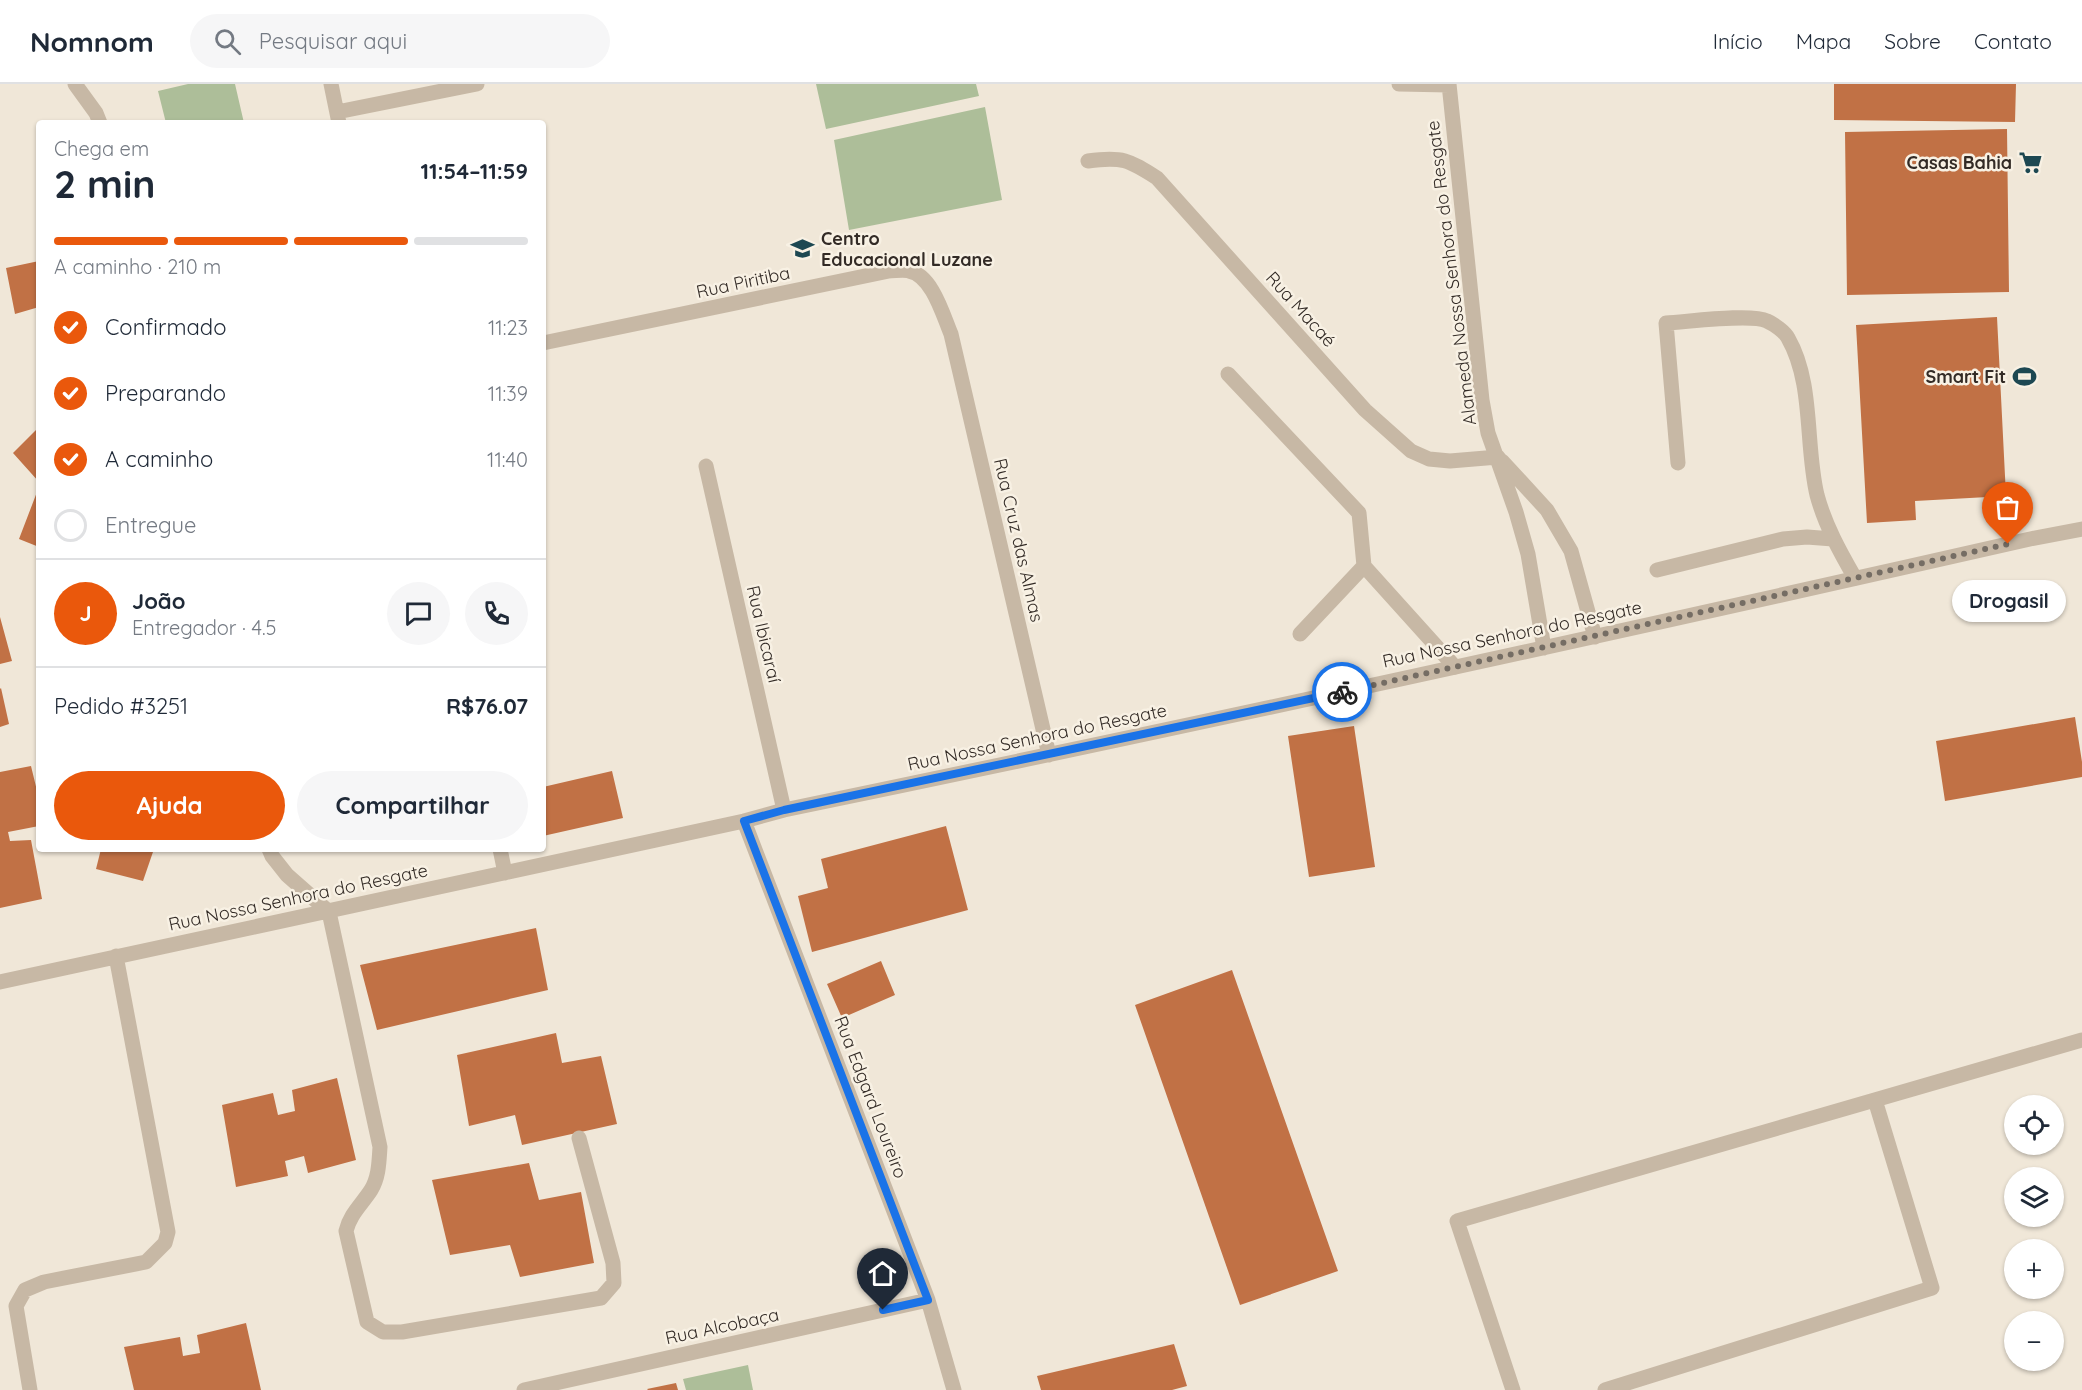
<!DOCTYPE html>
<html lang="pt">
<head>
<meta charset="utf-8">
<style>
  :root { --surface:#fff; --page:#f6f6f7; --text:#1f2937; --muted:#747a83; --line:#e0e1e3; --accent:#ea580c }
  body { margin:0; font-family:Quicksand,sans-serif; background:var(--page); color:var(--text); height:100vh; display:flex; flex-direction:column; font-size:22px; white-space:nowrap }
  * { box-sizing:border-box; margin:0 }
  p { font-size:20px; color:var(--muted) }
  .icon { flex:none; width:33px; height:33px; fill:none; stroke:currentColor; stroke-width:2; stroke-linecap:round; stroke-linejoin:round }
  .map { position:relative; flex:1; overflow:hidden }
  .sheet { position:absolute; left:36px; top:36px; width:510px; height:732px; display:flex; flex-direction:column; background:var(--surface); border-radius:6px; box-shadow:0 2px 4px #0004 }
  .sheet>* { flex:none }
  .fabs { position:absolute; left:2004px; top:1011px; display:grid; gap:12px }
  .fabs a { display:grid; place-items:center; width:60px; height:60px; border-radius:50%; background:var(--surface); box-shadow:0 2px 4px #0004; font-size:30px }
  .pin { position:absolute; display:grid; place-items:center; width:51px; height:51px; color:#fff; margin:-62px -26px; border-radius:50% 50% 50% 0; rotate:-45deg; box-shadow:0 0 6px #0007 }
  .pin .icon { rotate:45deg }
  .courier { position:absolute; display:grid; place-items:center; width:60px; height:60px; margin:-30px; border:4px solid #1a73e8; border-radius:50%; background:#fff; color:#222; box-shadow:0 2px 8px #0007 }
  .bubble { position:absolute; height:42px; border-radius:21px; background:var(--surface); box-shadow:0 2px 4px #0004; font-size:20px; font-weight:800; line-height:42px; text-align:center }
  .summary em { font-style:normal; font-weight:800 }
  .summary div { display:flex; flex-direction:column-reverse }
  .summary { display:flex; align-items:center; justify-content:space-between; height:102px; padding:0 18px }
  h1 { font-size:39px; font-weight:800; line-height:45px }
  .bar { display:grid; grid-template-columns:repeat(4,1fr); gap:9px 6px; align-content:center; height:72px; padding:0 18px }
  .bar i { height:8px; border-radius:4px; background:var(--line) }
  .bar .current { background:var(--accent) }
  .bar p { grid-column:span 4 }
  .line { display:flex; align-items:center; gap:15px; padding:0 18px; border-top:2px solid var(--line) }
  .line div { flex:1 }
  .round { display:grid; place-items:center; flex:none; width:63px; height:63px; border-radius:32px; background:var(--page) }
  ol { padding:0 18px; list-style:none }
  li { display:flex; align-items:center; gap:18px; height:66px }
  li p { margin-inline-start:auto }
  li .icon { padding:6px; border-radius:50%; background:var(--accent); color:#fff; stroke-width:4 }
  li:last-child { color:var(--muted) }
  li i { width:33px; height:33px; border:3px solid var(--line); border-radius:50% }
  .cta { display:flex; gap:12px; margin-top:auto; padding:12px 18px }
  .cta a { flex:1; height:69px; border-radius:36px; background:var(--accent); color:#fff; font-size:24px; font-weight:800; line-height:69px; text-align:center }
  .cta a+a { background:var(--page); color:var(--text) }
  header { display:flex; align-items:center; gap:36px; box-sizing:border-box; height:84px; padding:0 30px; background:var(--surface); border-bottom:2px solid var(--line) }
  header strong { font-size:28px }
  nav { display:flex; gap:33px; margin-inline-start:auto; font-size:21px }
  .search { width:420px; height:54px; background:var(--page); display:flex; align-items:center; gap:15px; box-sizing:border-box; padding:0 21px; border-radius:33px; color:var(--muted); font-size:22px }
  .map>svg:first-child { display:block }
  .green { fill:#adbe99 }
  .building { fill:#c17145 }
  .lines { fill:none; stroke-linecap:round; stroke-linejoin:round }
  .service { stroke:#c7b8a5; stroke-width:15 }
  .minor { stroke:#c7b8a5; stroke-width:15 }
  .done { stroke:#756d64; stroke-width:6; stroke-dasharray:0 10.8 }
  .route { stroke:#1a73e8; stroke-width:8 }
  .labels { text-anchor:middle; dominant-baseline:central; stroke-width:5; stroke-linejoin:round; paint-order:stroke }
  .poi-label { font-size:18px; font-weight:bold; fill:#332b26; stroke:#f8f1e4; text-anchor:end }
  .street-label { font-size:18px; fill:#332b26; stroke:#f8f1e4 }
</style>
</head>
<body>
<header>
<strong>Nomnom</strong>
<div class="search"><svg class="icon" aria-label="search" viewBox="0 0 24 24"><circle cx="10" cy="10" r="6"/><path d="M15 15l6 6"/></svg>Pesquisar aqui</div>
<nav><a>Início</a><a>Mapa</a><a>Sobre</a><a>Contato</a></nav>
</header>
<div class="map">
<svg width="2082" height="1306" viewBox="0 0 2082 1306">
  <rect width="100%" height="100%" fill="#f0e7d8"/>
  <!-- green -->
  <path class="green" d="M188 0H235L244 39H166L158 7Z
    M816 0H976L979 12 826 45Z
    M985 23 1002 116 849 146 834 56Z
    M748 1281 753 1306H686L683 1295Z"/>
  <!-- building -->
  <path class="building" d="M1834 0H2016L2015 38 1834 36Z
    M2007 45 2009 208 1847 211 1845 48Z
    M39 177V223L15 230 6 184Z
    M1997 233 2006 412 1915 417 1916 436 1867 439 1856 241Z
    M39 343V398L13 369Z
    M37 408 39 409V463L19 455Z
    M0 533 12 577 0 580Z
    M1 604 9 640 0 643V605Z
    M2075 633 2082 678V693L1945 717 1936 657Z
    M1354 642 1375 783 1309 793 1288 652Z
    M31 682 39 715V742L8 748 10 757 31 756 42 815 0 824V688Z
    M612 687 623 734 543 752V703Z
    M946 742 968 826 812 868 798 812 828 804 821 775Z
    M101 765H154L143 797 96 785Z
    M536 844 548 906 377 946 360 881Z
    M881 877 895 911 842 934 827 900Z
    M1232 886 1338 1187 1240 1221 1135 921Z
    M556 949 562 979 601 972 617 1040 522 1061 515 1031 469 1042 457 971Z
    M337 994 356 1076 308 1089 304 1072 285 1077 288 1092 236 1103 222 1021 273 1009 278 1031 295 1027 292 1006Z
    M529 1079 539 1116 581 1108 594 1179 520 1193 510 1161 450 1171 432 1096Z
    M246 1239 261 1306H134L124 1263 180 1253 183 1272 200 1269 197 1251Z
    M1174 1260 1187 1302 1172 1306H1041L1037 1292Z
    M676 1299 678 1306H648L647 1305Z"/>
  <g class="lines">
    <!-- service -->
    <path class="service" d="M1228 290 1359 429 1364 482 1300 550
      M1678 379 1666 239C1687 238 1751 229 1767 237 1774 240 1785 248 1788 254 1814 299 1805 361 1817 411 1825 441 1840 468 1855 494
      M1364 482 1455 583
      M1657 486 1783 455 1807 453 1833 455
      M1513 1306 1457 1137 2082 956
      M1605 1306 1932 1204 1875 1016"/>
    <!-- minor -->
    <path class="minor" d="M75 0 96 29 100 39
      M331 0 339 39
      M1399 0 1449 1
      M1449 0 1482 316 1488 349 1516 428 1528 470 1544 564
      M337 28 477 0
      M1088 77C1122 72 1129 76 1157 94L1365 326 1411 367 1429 375 1450 377 1498 373
      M543 259 889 187C895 187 903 185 909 187 932 191 943 231 951 250L1049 671
      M1502 377 1547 426 1571 467 1595 553
      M706 382 784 726
      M744 737 928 1216 954 1306
      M269 765 272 772 287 791 329 828 380 1063C379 1077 379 1093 371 1106 362 1120 350 1130 346 1147L367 1238 383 1248H402L601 1214 614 1199 613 1179 579 1054
      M500 765 505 789
      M0 898 744 737 784 726C1200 640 1616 549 2030 455L2082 445
      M30 1306 16 1222 25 1206 44 1198 146 1178 165 1159 168 1148 116 872
      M524 1306 928 1216"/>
  </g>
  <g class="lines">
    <!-- done -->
    <path class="done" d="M1342 608 2008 460"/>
    <!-- route -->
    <path class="route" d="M883 1226 928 1216 744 737 784 726 1342 608"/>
  </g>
  <!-- icons -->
  <defs>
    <symbol id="supermarket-bare" viewBox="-9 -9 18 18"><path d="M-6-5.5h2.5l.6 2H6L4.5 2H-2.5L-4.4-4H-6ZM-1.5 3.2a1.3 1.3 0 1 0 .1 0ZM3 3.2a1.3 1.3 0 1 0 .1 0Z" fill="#1d4852" stroke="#f8f1e4" stroke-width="2.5" paint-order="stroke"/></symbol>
    <symbol id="school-bare" viewBox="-9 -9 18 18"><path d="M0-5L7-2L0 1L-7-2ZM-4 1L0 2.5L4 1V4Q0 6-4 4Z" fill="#1d4852" stroke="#f8f1e4" stroke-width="2.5" paint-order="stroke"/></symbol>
    <symbol id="stadium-bare" viewBox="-9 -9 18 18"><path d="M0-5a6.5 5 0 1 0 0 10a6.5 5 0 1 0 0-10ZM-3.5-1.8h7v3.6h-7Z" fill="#1d4852" stroke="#f8f1e4" stroke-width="2.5" paint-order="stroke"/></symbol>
  </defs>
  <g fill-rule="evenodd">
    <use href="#supermarket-bare" x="2014" y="62" width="33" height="33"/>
    <use href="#school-bare" x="786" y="148" width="33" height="33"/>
    <use href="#stadium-bare" x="2008" y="276" width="33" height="33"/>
  </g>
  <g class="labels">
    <!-- poi labels -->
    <g class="poi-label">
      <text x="2012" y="78">Casas Bahia</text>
      <text x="821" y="154" text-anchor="start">Centro<tspan x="821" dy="21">Educacional Luzane</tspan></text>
      <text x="2006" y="292">Smart Fit</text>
    </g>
    <!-- street labels -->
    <g class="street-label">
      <text transform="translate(1451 189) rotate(-97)">Alameda Nossa Senhora do Resgate</text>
      <text transform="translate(743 198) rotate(-12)">Rua Piritiba</text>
      <text transform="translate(1301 225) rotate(48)">Rua Macaé</text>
      <text transform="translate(1019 456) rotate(77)">Rua Cruz das Almas</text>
      <text transform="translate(764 550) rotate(77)">Rua Ibicaraí</text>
      <text transform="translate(1512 550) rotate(-12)">Rua Nossa Senhora do Resgate</text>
      <text transform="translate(1037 653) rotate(-12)">Rua Nossa Senhora do Resgate</text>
      <text transform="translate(298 813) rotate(-12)">Rua Nossa Senhora do Resgate</text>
      <text transform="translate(871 1013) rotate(69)">Rua Edgard Loureiro</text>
      <text transform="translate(722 1242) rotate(-12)">Rua Alcobaça</text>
    </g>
  </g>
</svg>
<div class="fabs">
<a><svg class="icon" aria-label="locate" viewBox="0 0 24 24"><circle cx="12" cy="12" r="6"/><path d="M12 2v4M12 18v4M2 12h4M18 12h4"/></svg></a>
<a><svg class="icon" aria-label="layers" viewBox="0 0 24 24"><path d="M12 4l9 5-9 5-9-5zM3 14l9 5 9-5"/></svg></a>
<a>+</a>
<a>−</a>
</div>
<div class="pin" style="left:2008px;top:460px;background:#ea580c"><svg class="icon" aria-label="bag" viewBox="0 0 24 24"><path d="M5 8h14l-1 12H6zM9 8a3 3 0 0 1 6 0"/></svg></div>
<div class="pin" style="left:883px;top:1226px;background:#1f2937"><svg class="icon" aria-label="home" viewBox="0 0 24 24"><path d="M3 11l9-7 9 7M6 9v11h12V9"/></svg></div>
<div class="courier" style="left:1342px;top:608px"><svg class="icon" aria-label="bike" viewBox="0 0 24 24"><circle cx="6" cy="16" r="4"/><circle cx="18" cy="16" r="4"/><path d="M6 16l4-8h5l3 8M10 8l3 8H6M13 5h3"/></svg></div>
<div class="bubble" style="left:1952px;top:496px;width:114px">Drogasil</div>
<section class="sheet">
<div class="summary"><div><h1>2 min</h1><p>Chega em</p></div><em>11:54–11:59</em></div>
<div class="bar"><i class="current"></i><i class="current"></i><i class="current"></i><i></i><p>A caminho · 210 m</p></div>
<ol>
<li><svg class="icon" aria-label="check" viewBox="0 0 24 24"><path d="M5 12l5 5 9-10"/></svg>Confirmado<p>11:23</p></li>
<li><svg class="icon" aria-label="check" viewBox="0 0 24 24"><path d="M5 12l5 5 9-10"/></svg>Preparando<p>11:39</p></li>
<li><svg class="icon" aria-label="check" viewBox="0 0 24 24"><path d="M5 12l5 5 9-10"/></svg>A caminho<p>11:40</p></li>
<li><i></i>Entregue</li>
</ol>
<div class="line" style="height:108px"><b class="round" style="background:var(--accent);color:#fff">J</b><div><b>João</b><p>Entregador · 4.5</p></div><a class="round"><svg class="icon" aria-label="chat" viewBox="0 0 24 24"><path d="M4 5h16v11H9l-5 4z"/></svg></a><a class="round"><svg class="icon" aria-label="phone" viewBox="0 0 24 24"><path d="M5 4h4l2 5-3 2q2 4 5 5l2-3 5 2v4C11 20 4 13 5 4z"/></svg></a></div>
<div class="line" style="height:78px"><div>Pedido #3251</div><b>R$76.07</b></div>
<div class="cta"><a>Ajuda</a><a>Compartilhar</a></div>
</section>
</div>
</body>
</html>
